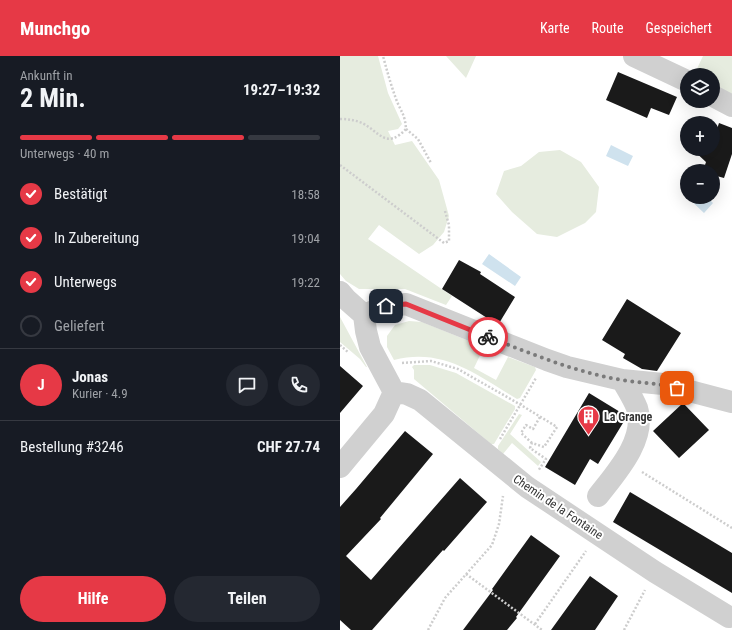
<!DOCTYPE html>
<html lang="de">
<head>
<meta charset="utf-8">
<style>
  :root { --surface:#171b24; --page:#242831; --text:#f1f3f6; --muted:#9ea1a6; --line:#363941; --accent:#e63946 }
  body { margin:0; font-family:"Roboto Condensed",sans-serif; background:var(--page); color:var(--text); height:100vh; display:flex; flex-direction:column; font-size:15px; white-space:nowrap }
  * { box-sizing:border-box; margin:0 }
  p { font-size:13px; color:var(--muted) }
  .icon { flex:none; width:22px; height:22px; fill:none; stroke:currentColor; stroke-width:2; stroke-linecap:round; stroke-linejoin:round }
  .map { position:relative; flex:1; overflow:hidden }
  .details { display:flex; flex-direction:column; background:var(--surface); width:340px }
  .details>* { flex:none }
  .controls { position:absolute; left:340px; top:12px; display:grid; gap:8px }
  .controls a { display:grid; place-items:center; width:40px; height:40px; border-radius:50%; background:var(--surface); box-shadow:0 4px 16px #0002; font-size:20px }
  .pin { position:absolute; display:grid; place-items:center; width:34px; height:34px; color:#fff; margin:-17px; border-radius:8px; box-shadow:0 2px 6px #0006 }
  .courier { position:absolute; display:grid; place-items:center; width:40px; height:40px; margin:-20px; border:3px solid #e63946; border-radius:50%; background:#fff; color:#222; box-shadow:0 1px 5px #0007 }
  .summary em { font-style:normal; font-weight:700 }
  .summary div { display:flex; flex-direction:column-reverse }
  .summary { display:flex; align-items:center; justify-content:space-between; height:68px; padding:0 20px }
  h1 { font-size:26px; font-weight:700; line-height:30px }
  .bar { display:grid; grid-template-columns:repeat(4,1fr); gap:6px 4px; align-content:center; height:48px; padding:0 20px }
  .bar i { height:5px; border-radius:3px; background:var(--line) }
  .bar .on { background:var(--accent) }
  .bar p { grid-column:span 4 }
  .line { display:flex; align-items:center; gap:10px; padding:0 20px; border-top:1px solid var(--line) }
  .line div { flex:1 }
  .round { display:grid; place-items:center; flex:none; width:42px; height:42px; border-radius:21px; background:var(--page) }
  ol { padding:0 20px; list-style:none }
  li { display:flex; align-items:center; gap:12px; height:44px }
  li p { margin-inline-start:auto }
  li .icon { padding:4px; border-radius:50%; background:var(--accent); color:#fff; stroke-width:4 }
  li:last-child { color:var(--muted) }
  li i { width:22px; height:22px; border:2px solid var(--line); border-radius:50% }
  .button { display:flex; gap:8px; margin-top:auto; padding:8px 20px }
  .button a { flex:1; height:46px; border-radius:24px; background:var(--accent); color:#fff; font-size:16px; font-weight:700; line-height:46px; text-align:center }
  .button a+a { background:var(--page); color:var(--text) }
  header { display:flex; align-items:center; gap:24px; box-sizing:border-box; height:56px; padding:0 20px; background:var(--accent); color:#fff }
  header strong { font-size:19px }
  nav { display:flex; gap:22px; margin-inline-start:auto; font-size:14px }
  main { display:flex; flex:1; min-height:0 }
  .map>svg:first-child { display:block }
  .green { fill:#e6ecdf }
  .water { fill:#cfe2ee }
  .building { fill:#1a1a1a }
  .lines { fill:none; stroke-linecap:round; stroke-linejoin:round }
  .path { stroke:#cdcdcd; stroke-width:2.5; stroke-dasharray:2 2; stroke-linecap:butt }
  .minor { stroke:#d0d0d0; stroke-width:22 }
  .done { stroke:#7a7a7a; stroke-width:4; stroke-dasharray:0 7.2 }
  .route { stroke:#e63946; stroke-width:5 }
  .labels { text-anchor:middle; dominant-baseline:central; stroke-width:4; stroke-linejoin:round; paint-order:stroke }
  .poi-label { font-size:12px; font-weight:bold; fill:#333; stroke:#fff; text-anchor:start }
  .street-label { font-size:12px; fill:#333; stroke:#fff }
</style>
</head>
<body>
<header>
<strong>Munchgo</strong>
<nav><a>Karte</a><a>Route</a><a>Gespeichert</a></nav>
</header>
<main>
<section class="details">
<div class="summary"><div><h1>2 Min.</h1><p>Ankunft in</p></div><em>19:27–19:32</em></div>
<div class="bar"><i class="on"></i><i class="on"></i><i class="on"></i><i></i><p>Unterwegs · 40 m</p></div>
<ol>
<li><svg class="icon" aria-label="check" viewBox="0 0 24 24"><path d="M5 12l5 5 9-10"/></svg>Bestätigt<p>18:58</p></li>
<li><svg class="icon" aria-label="check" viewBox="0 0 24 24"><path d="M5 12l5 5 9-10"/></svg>In Zubereitung<p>19:04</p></li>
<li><svg class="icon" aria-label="check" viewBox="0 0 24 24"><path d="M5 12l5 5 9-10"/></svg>Unterwegs<p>19:22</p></li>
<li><i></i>Geliefert</li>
</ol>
<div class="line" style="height:72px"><b class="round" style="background:var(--accent);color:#fff">J</b><div><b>Jonas</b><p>Kurier · 4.9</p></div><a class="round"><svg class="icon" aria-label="chat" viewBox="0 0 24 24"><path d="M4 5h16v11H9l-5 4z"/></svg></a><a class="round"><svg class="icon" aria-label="phone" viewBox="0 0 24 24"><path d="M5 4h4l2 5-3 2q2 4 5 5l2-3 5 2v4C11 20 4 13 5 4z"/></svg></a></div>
<div class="line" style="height:52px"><div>Bestellung #3246</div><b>CHF 27.74</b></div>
<div class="button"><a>Hilfe</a><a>Teilen</a></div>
</section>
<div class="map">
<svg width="392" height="574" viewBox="0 0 392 574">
  <rect width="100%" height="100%" fill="#fff"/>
  <!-- green -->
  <path class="green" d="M0 0H38L48 37 62 68 58 73 48 75 55 89 72 85 99 124 109 160 104 176 93 189 79 198 39 169 28 183 112 240 106 249 65 233H19L6 225 0 218Z
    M106 0H136L126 22Z
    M363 0H392V40L373 30V19H354Z
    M220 94 241 106 259 131 256 156 245 167 217 181 197 178 172 156 156 138 164 115 181 110 199 96Z
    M0 261 27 311H26L20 303 0 286Z
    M69 265 82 266 144 291 134 312 156 324 168 301 195 311 196 314 180 342 177 343C137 319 103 291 54 304L47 291V280L55 269Z
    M74 309H90L116 317 175 350V353L154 388H151L74 323V314L72 311Z
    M179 358 182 359 170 378 201 406 198 410 172 387 163 398 158 393V390Z"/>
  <!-- water -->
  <path class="water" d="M271 89 293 100 288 110 266 100Z
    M347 131V141H367L373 147 364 157 342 136Z
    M149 198 181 221 175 230 142 208Z"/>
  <!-- building -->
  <path class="building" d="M278 16 337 41 329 59 311 52 307 62 266 44Z
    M379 67 392 72V98L384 122 373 119V115H363L366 106 352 93H373V78L375 79Z
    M119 204 141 216 140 218 175 241 158 269 102 233Z
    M287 243 341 277 317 315 302 313 283 302 285 298 262 284Z
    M0 310 23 330 0 357Z
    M249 337 285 359 286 362 258 408 250 403 235 429 205 411Z
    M343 347 369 374 339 402 313 375Z
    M65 375 93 398 40 462 41 463 6 500 31 524 120 422 147 446 104 495 103 494 32 574H11L0 564V451L16 433Z
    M290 436 392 497V537L273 466Z
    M191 479 220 500 176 561 177 562 167 574H123L153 534 152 533Z
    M250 520 278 540 255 574H211Z"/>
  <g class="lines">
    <!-- path -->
    <path class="path" d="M0 63C8 63 15 64 22 67 40 76 46 94 66 73 65 58 61 56 56 43 51 29 47 15 43 0
      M66 73 78 83 91 107
      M0 109 104 187 109 185V169L105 155
      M0 289 9 297
      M62 307 91 305 118 313 181 349 217 371 204 391 192 387 190 392 206 403 198 415
      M160 383 196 322
      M192 387 181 377 186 369 193 373 200 361
      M302 416 392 472
      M126 518 202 574
      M195 568 246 495
      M88 574 105 542 152 489 159 468 163 440
      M284 574 305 534"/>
    <!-- minor -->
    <path class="minor" d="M294 0 347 25
      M373 40 392 50
      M0 236 6 243 24 259
      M24 259 46 250 66 248 207 304 227 311 282 324 323 328 392 346
      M24 259 26 275 30 291 54 336
      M54 336 67 338 80 344 187 431 315 516 389 561
      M0 411 44 358 54 336
      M258 440C276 417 307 383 297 352 293 342 287 333 282 324"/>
  </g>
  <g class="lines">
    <!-- done -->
    <path class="done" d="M148 281C192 298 235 316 282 324 301 327 319 327 337 332"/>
    <!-- route -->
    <path class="route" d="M46 250 66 248 148 281"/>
  </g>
  <!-- icons -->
  <defs>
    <symbol id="building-pin" viewBox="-11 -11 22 30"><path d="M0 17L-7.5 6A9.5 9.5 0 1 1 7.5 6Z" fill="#e63946" stroke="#fff"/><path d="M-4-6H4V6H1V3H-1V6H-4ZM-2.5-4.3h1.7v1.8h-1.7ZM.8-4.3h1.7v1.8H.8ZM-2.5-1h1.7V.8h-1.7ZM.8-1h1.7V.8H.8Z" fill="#fff"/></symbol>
  </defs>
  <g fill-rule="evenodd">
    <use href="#building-pin" x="236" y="348" width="25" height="34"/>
  </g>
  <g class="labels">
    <!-- poi labels -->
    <g class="poi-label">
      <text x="264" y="361">La Grange</text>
    </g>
    <!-- street labels -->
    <g class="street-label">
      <text transform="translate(218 451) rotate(34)">Chemin de la Fontaine</text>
    </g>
  </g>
</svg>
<div class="controls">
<a><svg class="icon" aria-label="layers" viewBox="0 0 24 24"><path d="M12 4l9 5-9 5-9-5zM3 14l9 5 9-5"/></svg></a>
<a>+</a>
<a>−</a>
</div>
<div class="pin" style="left:337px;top:332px;background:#ea580c"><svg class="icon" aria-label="bag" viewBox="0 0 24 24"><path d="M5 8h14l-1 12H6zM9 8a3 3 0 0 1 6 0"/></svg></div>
<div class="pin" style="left:46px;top:250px;background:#1f2937"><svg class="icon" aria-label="home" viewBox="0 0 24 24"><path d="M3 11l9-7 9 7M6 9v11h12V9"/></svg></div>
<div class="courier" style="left:148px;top:281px"><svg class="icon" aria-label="bike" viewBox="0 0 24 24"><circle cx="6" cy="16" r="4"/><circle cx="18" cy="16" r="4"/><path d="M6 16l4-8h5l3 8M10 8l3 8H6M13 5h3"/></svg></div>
</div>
</main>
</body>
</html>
